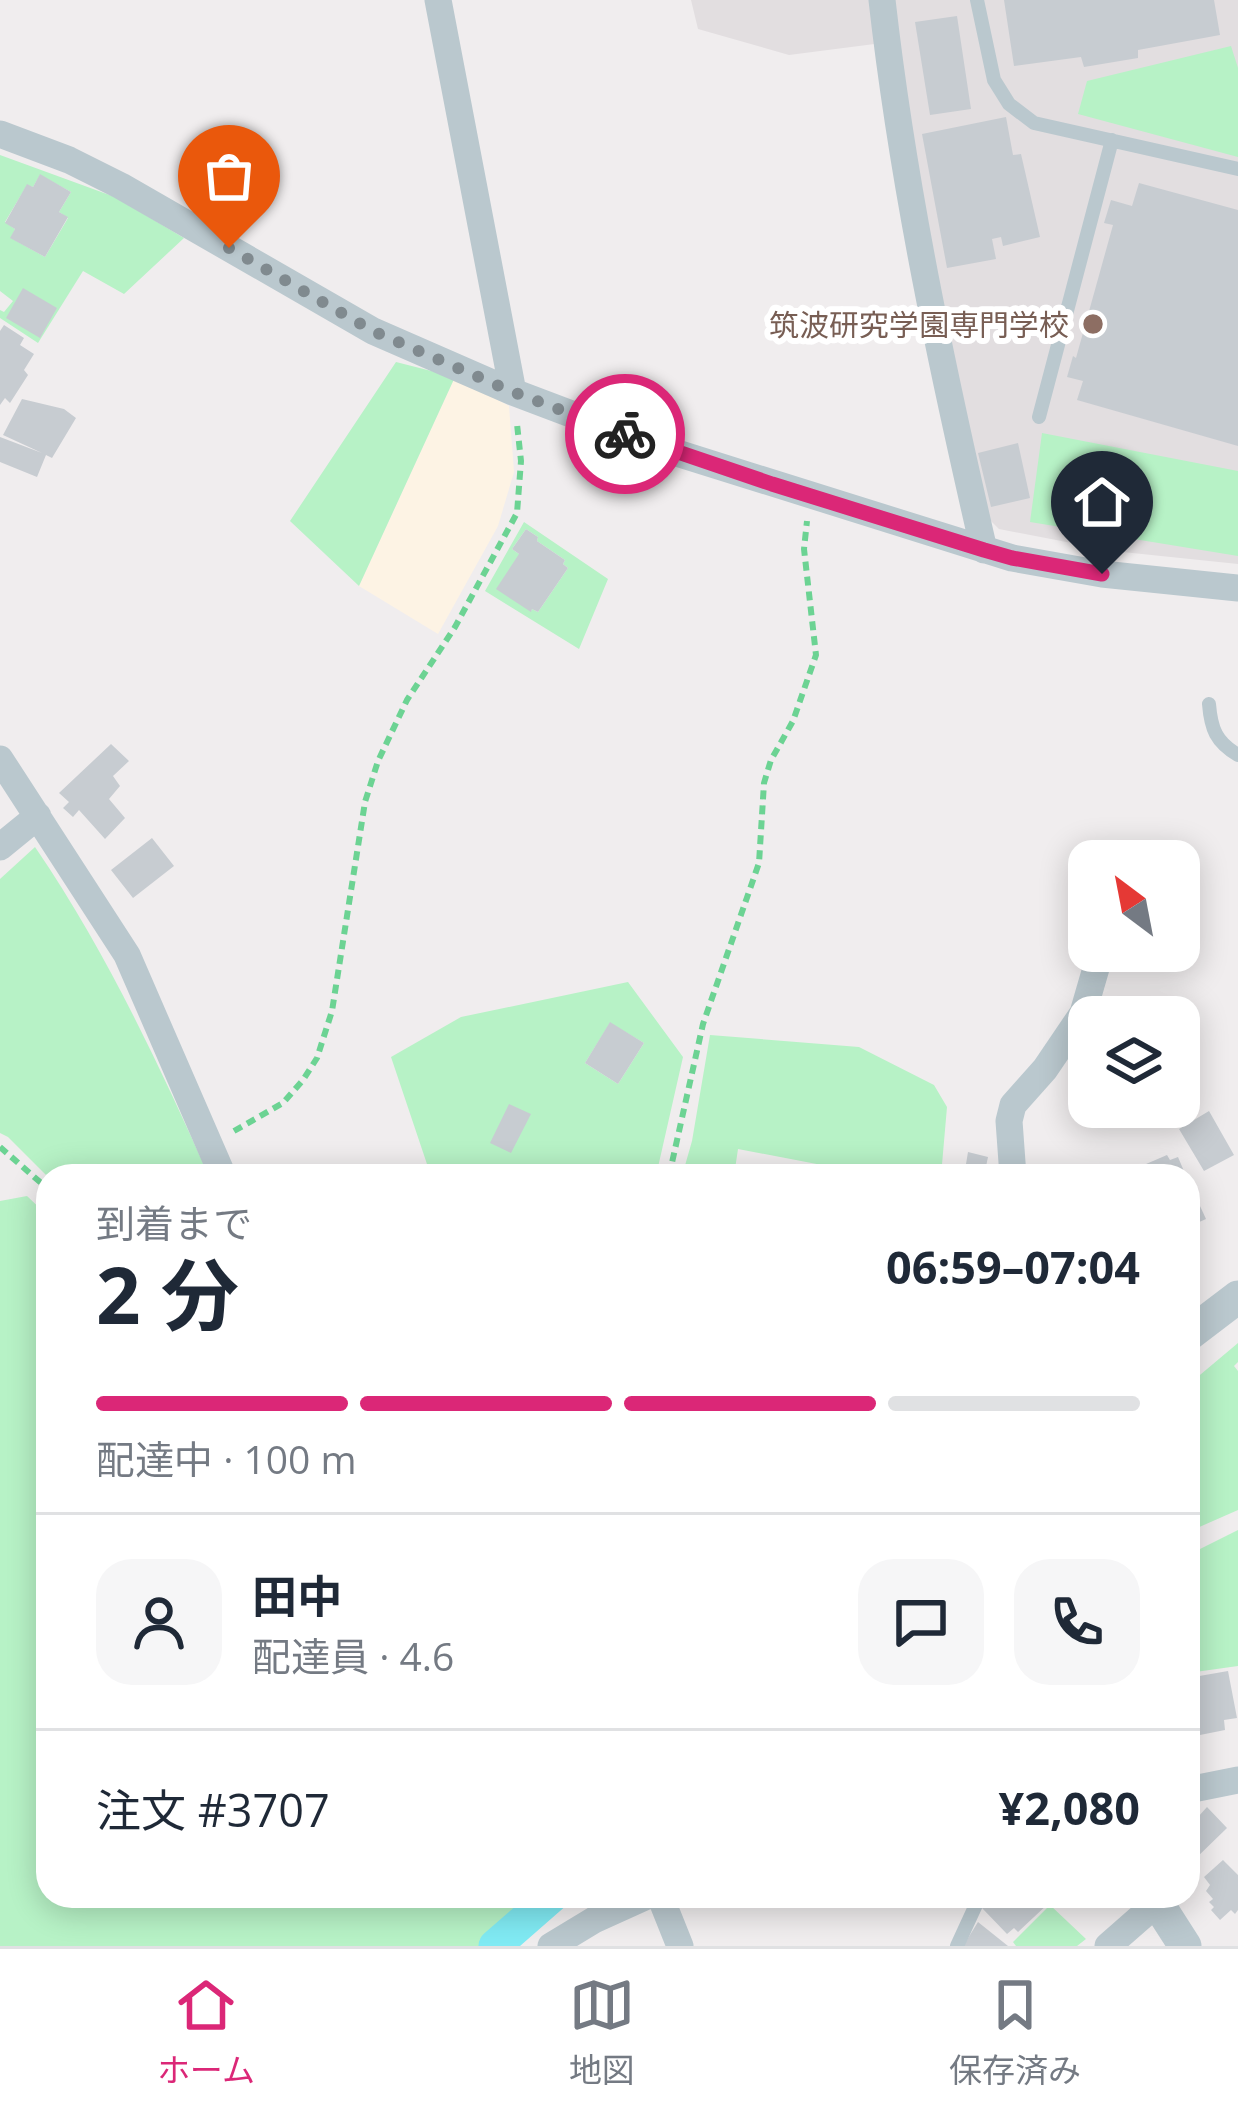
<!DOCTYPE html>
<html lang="ja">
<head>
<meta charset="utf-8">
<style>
  :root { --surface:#fff; --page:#f6f6f7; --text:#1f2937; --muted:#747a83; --line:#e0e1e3; --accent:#db2777 }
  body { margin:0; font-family:"Open Sans","Noto Sans JP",sans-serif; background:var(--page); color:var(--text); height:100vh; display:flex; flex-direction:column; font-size:45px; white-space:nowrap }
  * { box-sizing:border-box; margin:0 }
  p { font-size:39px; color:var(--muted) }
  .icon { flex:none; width:66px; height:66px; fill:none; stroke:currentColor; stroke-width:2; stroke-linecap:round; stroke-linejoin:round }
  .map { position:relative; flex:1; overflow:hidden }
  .panel { position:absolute; left:36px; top:1164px; width:1164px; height:744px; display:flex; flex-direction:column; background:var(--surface); border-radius:36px; box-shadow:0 6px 30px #0003 }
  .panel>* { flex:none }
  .needle { width:78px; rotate:328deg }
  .buttons { position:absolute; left:1068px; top:840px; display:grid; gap:24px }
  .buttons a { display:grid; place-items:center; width:132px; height:132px; border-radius:24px; background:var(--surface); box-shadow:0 6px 30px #0003; font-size:60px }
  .pin { position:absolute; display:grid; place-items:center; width:102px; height:102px; color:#fff; margin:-123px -51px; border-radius:50% 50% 50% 0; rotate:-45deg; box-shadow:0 0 12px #0007 }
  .pin .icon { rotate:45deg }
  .courier { position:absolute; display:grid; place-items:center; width:120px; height:120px; margin:-60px; border:9px solid #db2777; border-radius:50%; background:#fff; color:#222; box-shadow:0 3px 15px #0007 }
  .headline em { font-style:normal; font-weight:700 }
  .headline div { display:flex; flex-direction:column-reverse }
  .headline { display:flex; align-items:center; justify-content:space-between; height:204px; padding:0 60px }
  h1 { font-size:78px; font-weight:700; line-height:90px }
  .bar { display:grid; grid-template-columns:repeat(4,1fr); gap:18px 12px; align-content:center; height:144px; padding:0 60px }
  .bar i { height:15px; border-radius:9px; background:var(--line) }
  .bar .on { background:var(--accent) }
  .bar p { grid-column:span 4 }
  .line { display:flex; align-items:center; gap:30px; padding:0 60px; border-top:3px solid var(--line) }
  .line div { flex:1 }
  .round { display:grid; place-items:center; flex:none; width:126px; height:126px; border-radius:36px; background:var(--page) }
  .tab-bar { display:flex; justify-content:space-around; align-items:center; height:168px; border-top:3px solid var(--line); background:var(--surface); font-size:33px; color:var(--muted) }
  .tab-bar a { display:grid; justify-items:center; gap:6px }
  .tab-bar .on { color:var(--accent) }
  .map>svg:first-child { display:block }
  .commercial { fill:#fdf3e4 }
  .education { fill:#e2dee0 }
  .green { fill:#b7f2c6; fill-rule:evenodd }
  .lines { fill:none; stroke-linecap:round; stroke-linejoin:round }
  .canal { stroke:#80eaf3; stroke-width:33 }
  .building { fill:#c7ccd1 }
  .path { stroke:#6cd393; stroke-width:6; stroke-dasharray:9 6; stroke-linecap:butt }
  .service { stroke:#bac8ce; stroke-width:14 }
  .minor { stroke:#bac8ce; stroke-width:27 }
  .tertiary { stroke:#bac8ce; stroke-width:33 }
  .done { stroke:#808a8f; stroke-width:12; stroke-dasharray:0 21.6 }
  .route { stroke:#db2777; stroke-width:15 }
  .education-dot { fill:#8d6e63; stroke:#fff; stroke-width:4.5 }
  .labels { text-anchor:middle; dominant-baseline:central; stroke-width:12; stroke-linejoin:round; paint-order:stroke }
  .education-label { font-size:30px; fill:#785e54; stroke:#fff; text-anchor:end }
</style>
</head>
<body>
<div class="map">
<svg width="1238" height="1946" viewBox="0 0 1238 1946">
  <rect width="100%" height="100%" fill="#f0edee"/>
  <!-- commercial -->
  <path class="commercial" d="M455 377 509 406 514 472 498 526 438 634 359 586Z"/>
  <!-- education -->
  <path class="education" d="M691 0H1238V564L1113 551 999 529 985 515 890 42 789 55 698 29Z"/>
  <!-- green -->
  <path class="green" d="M1231 46 1238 68V157L1078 114 1087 81Z
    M0 155 115 197 184 238 124 294 83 271 38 343 0 318V310L4 312 13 301 0 291ZM40 175 71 192 59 212 68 218 45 257 11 238 15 229 5 222 27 185 33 187Z
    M396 362 455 377 359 586 290 521Z
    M1042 433 1238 471V556L1030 522Z
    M524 522 608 579 579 649 485 591ZM526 529 538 537 537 541 565 560 563 564 568 568 538 612 532 609 531 611 519 554 512 549Z
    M35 847C106 951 157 1061 209 1176L48 1177 8 1137 0 1133V879Z
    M628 982 683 1057 656 1176H431L391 1057 461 1017ZM610 1023 644 1043 618 1084 585 1063Z
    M710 1035 859 1047 934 1085 947 1107 941 1176H879L738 1149 734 1176H682L692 1141Z
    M27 1196 48 1216V1896H556L558 1899 517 1946H0V1201Z
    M1238 1343V1362L1234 1366 1238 1371V1510L1188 1532V1516L1198 1510 1192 1486 1188 1488V1385Z
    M1238 1530V1666L1188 1673V1555Z
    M1050 1905 1086 1939 1077 1946H1016L1013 1942Z"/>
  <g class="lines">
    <!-- canal -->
    <path class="canal" d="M495 1946 552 1896"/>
  </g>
  <!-- building -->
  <path class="building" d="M1004 0H1214L1220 35 1138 50V58L1084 67 1081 57 1014 66Z
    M957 16 971 109 930 115 915 22Z
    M1006 117 1013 155 1021 154 1040 237 1003 246 1001 237 992 239 996 259 947 268 922 134Z
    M40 174 71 192 59 212 68 217 45 257 10 238 15 229 5 223 27 184 33 187Z
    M1139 183 1238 210V446L1077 400 1083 381 1067 377 1073 356 1076 358 1113 225 1104 223 1111 200 1132 206Z
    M23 288 57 308 40 338 6 318Z
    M4 325 24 338 20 345 34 354 24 370 28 375 10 403 5 398 0 405V331Z
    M22 399 64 409 76 418 52 458 46 455 37 477 0 462V437L42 453 3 435Z
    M1018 443 1030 498 991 507 978 453Z
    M526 529 538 537 537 541 565 560 563 564 568 568 538 612 532 609 531 612 496 589 519 554 512 549Z
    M111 744 129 761 113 776 120 786 109 799 125 818 105 839 79 810 73 817 63 808 69 802 59 793Z
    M152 838 174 866 133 898 111 870Z
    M610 1022 644 1043 618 1084 585 1063Z
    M509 1104 531 1114 511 1153 490 1143Z
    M1209 1111 1234 1155 1204 1171 1179 1129Z
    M968 1152 988 1157 984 1176H964Z
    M1167 1155 1170 1160 1178 1157 1186 1176H1135L1132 1170Z
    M1188 1180 1206 1219 1188 1227Z
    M1228 1671 1237 1718 1224 1720 1225 1730 1195 1736 1188 1699V1678Z
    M1188 1807 1198 1817 1207 1807 1227 1828 1192 1862 1188 1858Z
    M1223 1860 1238 1875V1910L1235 1914 1231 1910 1220 1920 1211 1910 1214 1907 1209 1902 1213 1899 1206 1891 1210 1885 1204 1877Z
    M994 1896H1044L1050 1902 1018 1932 1014 1928 1007 1934 982 1908Z
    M978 1922 1008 1946H963Z"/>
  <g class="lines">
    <!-- path -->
    <path class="path" d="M234 1131 283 1103 303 1080 317 1058 332 1011 365 802 378 761 407 700 455 627 517 513 521 461 517 424
      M0 1147 48 1189
      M669 1176 703 1024 759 863 764 783 771 760 793 721 816 655 804 549 807 521"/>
    <!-- service -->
    <path class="service" d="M977 0 994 80 1009 104 1034 123 1238 169
      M1039 417 1112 140
      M1209 704C1211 729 1216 742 1238 755
      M957 1946 980 1896"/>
    <!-- minor -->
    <path class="minor" d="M438 0 513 392
      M882 0C903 186 942 368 984 550
      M0 134 69 160 121 186 373 331 513 392 661 448 1012 558 1102 574 1238 588
      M0 759 127 955 223 1176
      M0 847 38 816
      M1013 1176 1009 1121 1013 1105 1045 1069 1083 1013 1101 951
      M1188 1790 1238 1780
      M660 1896 680 1946
      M551 1946 594 1920 647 1896
      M1108 1946 1157 1903"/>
    <!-- tertiary -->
    <path class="tertiary" d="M1188 1335 1238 1297
      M1153 1896 1185 1946"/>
  </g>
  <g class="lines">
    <!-- done -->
    <path class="done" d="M229 248 373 331 513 392 625 434"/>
    <!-- route -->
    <path class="route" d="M625 434 772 484 984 550 1012 558 1102 574"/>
  </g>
  <!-- markers -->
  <circle class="education-dot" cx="1093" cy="324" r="12"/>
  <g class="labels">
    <!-- education labels -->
    <g class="education-label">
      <text x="1069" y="324">筑波研究学園専門学校</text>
    </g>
  </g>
</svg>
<div class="buttons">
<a><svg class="needle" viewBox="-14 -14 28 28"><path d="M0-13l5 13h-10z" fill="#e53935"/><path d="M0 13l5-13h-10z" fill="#747a83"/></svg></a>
<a><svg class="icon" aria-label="layers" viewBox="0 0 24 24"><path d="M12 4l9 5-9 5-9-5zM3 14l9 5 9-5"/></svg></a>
</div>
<div class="pin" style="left:229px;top:248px;background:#ea580c"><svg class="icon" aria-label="bag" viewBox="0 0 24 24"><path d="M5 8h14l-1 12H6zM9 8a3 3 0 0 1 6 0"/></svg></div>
<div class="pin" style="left:1102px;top:574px;background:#1f2937"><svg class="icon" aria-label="home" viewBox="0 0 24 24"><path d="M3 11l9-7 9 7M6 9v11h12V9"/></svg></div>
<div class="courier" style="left:625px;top:434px"><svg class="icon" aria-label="bike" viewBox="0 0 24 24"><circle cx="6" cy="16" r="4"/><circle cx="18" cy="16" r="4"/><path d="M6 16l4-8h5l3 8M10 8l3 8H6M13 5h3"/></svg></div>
<section class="panel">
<div class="headline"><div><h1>2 分</h1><p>到着まで</p></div><em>06:59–07:04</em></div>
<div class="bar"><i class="on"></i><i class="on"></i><i class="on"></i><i></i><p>配達中 · 100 m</p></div>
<div class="line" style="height:216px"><a class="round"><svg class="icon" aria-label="person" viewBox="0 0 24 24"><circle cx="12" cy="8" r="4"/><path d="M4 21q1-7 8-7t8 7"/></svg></a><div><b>田中</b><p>配達員 · 4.6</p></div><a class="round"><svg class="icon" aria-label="chat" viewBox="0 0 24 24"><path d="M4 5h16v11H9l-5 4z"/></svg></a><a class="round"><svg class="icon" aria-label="phone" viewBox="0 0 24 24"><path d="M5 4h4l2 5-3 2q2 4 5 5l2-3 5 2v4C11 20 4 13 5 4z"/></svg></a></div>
<div class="line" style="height:156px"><div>注文 #3707</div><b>¥2,080</b></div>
</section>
</div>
<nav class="tab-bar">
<a class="on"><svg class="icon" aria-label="home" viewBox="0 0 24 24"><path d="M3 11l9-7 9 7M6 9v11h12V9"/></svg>ホーム</a>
<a><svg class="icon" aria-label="map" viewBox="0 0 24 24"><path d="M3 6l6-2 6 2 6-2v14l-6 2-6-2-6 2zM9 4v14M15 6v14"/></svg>地図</a>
<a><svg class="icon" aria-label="saved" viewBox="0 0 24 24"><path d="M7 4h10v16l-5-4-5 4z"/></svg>保存済み</a>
</nav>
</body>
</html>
